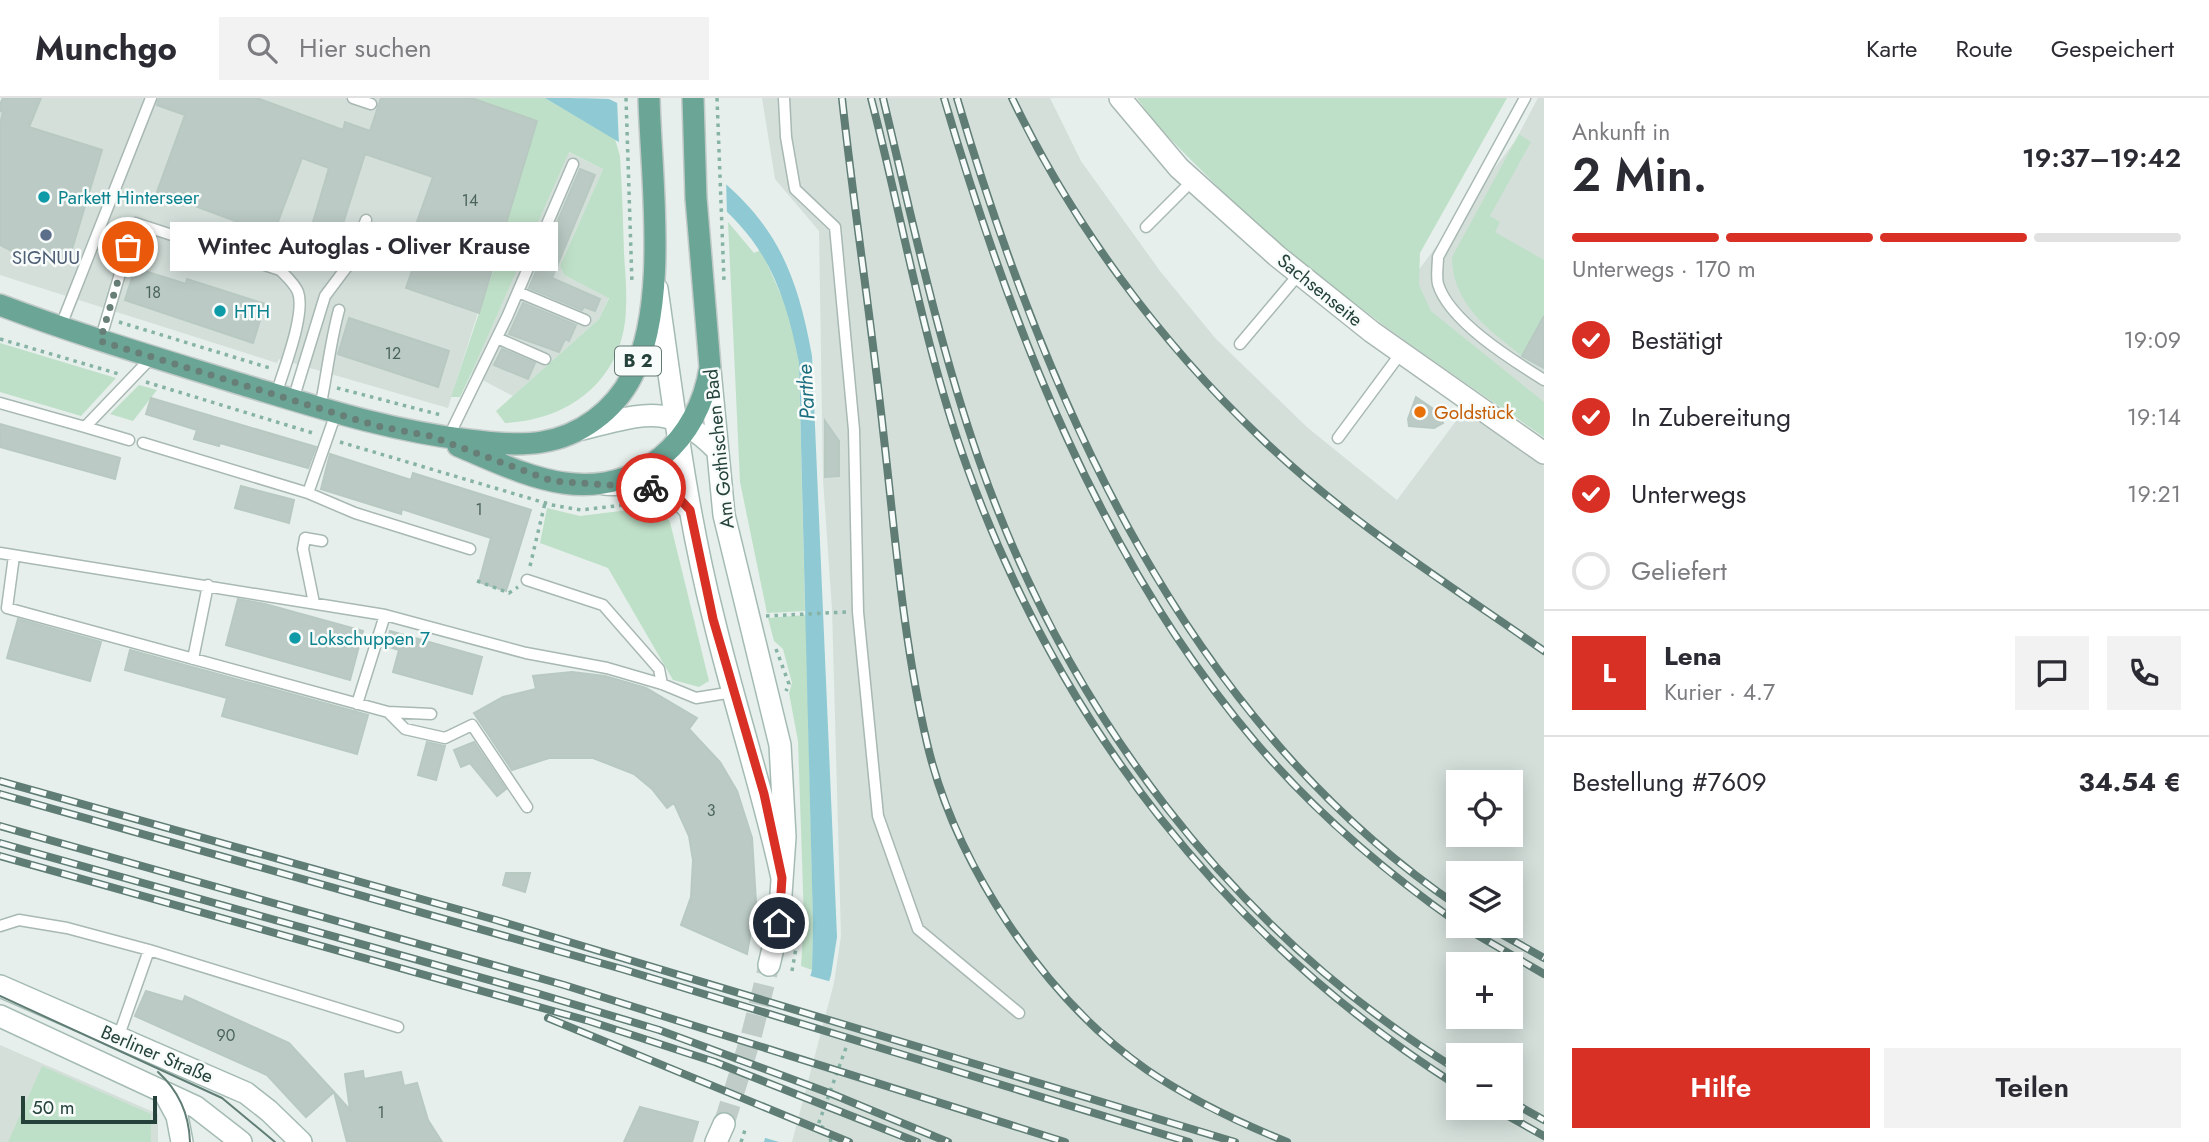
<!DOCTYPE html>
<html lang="de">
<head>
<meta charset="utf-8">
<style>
  :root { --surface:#fff; --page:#f2f2f3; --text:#2b2b33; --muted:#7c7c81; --line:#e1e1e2; --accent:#d93025 }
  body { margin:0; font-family:Jost,sans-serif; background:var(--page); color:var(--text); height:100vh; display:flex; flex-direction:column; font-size:26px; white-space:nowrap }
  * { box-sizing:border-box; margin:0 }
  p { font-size:23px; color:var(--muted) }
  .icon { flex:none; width:38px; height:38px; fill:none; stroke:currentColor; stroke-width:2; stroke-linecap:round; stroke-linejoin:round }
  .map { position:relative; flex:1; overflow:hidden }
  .drawer { display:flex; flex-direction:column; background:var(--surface); width:665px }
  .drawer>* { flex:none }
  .controls { position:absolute; left:1446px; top:672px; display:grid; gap:14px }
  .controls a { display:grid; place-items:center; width:77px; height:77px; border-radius:0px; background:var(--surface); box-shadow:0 4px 18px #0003; font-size:35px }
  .scale { position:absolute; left:21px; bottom:18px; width:136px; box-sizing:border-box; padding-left:7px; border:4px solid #24423a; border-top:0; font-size:19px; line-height:24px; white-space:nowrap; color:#24423a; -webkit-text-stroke:5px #f7fbf9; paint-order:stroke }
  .pin { position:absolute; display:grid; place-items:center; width:60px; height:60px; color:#fff; margin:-30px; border:4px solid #fff; border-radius:50%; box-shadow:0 2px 7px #0007 }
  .courier { position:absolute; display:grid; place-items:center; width:70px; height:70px; margin:-35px; border:5px solid #d93025; border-radius:50%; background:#fff; color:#222; box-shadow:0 2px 9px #0007 }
  .bubble { position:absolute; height:49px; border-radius:0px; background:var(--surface); box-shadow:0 4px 18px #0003; font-size:23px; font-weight:600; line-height:49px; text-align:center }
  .head em { font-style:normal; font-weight:600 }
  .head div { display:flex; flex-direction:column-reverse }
  .head { display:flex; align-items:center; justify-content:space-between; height:119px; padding:0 28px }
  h1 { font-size:46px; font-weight:600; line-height:52px }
  .bar { display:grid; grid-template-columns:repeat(4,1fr); gap:10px 7px; align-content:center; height:84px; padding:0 28px }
  .bar i { height:9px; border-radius:5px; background:var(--line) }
  .bar .on { background:var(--accent) }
  .bar p { grid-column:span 4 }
  .line { display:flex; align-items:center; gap:18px; padding:0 28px; border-top:2px solid var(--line) }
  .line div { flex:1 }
  .round { display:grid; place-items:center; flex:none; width:74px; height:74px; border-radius:0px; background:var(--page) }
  ol { padding:0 28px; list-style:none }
  li { display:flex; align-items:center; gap:21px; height:77px }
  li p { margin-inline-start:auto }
  li .icon { padding:7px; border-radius:50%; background:var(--accent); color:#fff; stroke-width:4 }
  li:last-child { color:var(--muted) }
  li i { width:38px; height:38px; border:4px solid var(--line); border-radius:50% }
  .action { display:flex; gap:14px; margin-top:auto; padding:14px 28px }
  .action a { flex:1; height:80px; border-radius:0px; background:var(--accent); color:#fff; font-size:28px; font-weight:600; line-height:80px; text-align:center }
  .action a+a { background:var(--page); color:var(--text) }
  header { display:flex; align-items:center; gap:42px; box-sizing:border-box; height:98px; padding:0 35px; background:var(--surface); border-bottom:2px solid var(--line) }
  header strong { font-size:33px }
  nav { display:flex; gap:38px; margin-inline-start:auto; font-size:24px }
  .search { width:490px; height:63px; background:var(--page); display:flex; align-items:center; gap:18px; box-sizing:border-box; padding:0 24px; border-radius:0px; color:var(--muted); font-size:26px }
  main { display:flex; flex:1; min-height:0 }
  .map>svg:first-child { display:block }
  .built { fill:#d4dfda; fill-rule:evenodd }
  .green { fill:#bfe0c8 }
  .water { fill:#8ec9d4 }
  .pier { fill:#e6efeb }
  .building { fill:#bbcac4; stroke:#b8c9c2; stroke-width:2 }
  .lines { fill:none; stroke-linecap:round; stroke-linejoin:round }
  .secondary-tunnel { stroke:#bfccc8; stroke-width:21; stroke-dasharray:21 10; stroke-linecap:butt }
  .service-casing { stroke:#a8b8b2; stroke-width:13 }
  .minor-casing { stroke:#a8b8b2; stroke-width:24 }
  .secondary-casing { stroke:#a4bbb3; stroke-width:24 }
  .primary-casing { stroke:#c2cac8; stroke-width:24 }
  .path { stroke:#86b3a5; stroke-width:3.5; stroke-dasharray:3.5 5; stroke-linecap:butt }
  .service { stroke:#fff; stroke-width:10 }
  .minor { stroke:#fff; stroke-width:21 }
  .secondary { stroke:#fff; stroke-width:21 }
  .primary { stroke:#6aa596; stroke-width:21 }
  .tram { stroke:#5f7d75; stroke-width:2 }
  .rail-casing { stroke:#5f7d75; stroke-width:8 }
  .rail { stroke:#f7fbf9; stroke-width:5; stroke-dasharray:16; stroke-linecap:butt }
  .done { stroke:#687f78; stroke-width:7; stroke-dasharray:0 12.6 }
  .route { stroke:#d93025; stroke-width:9 }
  .culture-dot { fill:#0f9aa8; stroke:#f7fbf9; stroke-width:2.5 }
  .service-dot { fill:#5c6f8a; stroke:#f7fbf9; stroke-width:2.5 }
  .food-dot { fill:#e8710a; stroke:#f7fbf9; stroke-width:2.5 }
  .labels { text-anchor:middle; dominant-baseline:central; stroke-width:5; stroke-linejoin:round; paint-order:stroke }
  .number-label { font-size:16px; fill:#4a645c }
  .shield { fill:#f7fbf9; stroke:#637a73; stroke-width:2 }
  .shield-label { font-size:18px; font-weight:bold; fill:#24423a }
  .culture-label { font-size:19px; fill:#0d838f; stroke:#f7fbf9; text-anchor:start }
  .service-label { font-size:19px; fill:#4e5e75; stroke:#f7fbf9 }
  .street-label { font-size:19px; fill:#24423a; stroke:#f7fbf9 }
  .food-label { font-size:19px; fill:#c56008; stroke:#f7fbf9; text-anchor:start }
  .water-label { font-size:21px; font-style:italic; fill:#1c6f80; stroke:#f7fbf9 }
</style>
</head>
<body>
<header>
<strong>Munchgo</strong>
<div class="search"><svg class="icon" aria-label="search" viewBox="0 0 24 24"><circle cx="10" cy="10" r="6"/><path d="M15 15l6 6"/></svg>Hier suchen</div>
<nav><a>Karte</a><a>Route</a><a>Gespeichert</a></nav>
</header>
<main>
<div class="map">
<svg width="1544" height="1044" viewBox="0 0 1544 1044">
  <rect width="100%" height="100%" fill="#e6efeb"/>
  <!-- built -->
  <path class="built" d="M3 0H545L448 310 279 261 277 265 0 177V6Z
    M762 0H1050L1081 63 1160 173 1216 241 1308 330 1397 402 1465 311 1544 368V1044H792L834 885 841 838 832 511 823 381 819 133 775 81ZM1458 684H1510V737H1458ZM1458 775H1510V828H1458ZM1458 866H1510V919H1458ZM1458 957H1510V1010H1458Z
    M1538 0H1544V339L1379 225 1515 43Z
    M568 54 603 71 560 168 564 177 609 199 599 221 513 298 471 276Z
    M0 947 158 1016V1044H0Z"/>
  <!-- green -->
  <path class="green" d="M476 0H545L615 41 620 58C622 90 623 122 624 155 625 173 627 191 626 209 625 279 572 322 505 325L496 313 599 221 609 200 564 177 560 168 603 71 569 54 471 276 460 299H451L495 167 536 23Z
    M1137 0H1507L1420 155 1419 187 1431 213 1544 304V339C1426 257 1304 178 1204 75 1180 51 1156 28 1137 0Z
    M1519 36 1531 44 1490 118 1500 124 1495 134 1544 162V218L1522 258C1488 231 1452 206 1452 159Z
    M728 124 754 155 761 152 790 217 799 265 805 513 767 515 740 384Z
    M0 245 116 280 81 318 0 294Z
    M139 287 157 292 133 323 110 316Z
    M547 410 580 418 636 411 663 414 670 424 709 583 699 589 673 582 608 470 540 445Z
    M806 517 813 827 812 872 801 868 804 822 798 643 789 595 792 585 783 551 774 543 768 520Z
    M42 968 151 1016V1044H8Z"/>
  <!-- water -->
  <path class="water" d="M545 0C563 0 592 0 609 1 628 9 648 29 666 41 759 104 792 145 812 258L837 839 831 877 781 1044H764L812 872 813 827 799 265C785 193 766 142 706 96Z"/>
  <!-- pier -->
  <path class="pier" d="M617 2 726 79 727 117 619 47Z
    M807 877 832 884 785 1044H779L762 1039Z"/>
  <!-- building -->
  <path class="building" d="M3 0H41L29 29 102 52 69 161 60 166 12 153 0 147V26L3 14 0 13V6Z
    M159 0H257L343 32 345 24 370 33 381 0H472L537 23 479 215 406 190 423 142 412 138 433 79 365 56 329 170 302 161 329 70 302 60 273 137 157 94 185 17 157 7Z
    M580 71 595 77 552 180 600 201 595 213 584 209 582 212 529 190Z
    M135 170 186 186 187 181 265 206 253 245 125 202Z
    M523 205 576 227 569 243 565 241 559 254 509 236Z
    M1544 218V270L1522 258Z
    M349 220 449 253 438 289 338 256Z
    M502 251 535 265 528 281 494 267Z
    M1416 299 1439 315 1443 325 1434 330 1409 328 1408 321Z
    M151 300 316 349 308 370 220 345 219 348 194 341 197 332 146 316Z
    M825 323 839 343V378L825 379Z
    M0 326 120 360 115 381 0 349Z
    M330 356 411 382 413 375 531 412 506 493 479 484 491 440 402 411 401 416 321 391Z
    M241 388 294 402 289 425 235 410Z
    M238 501 265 506 363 533 350 582 226 547Z
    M18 521 101 544 90 583 7 560Z
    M390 533 482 559 472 596 393 574 399 552 386 548Z
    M130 552 368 617 357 656 222 618 227 600 125 572Z
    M572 574 605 578 646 590 697 620 689 631 720 664 737 693 752 740 756 804 747 856 681 827 691 799 693 762 689 738 674 705 667 710 652 691 634 676 593 660H549L512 672 474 615 503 599 536 591 533 578Z
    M427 644 445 648 436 682 418 677Z
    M474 644 506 691 497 698 470 665 461 669 454 652Z
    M506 775H530L525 794 503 787Z
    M146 893 183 904 185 898 289 945 334 994 306 1019 267 977 135 918Z
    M363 973 364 981 401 974 404 988 417 985 428 1022 442 1044H347L334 994 350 1012 345 976Z
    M640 1009 698 1024 692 1044H624Z"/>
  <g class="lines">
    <!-- secondary-tunnel -->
    <path class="secondary-tunnel" d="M724 1026 751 939 769 867"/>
    <defs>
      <path id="service" d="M353 0 371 6
        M784 0 786 39 795 91 835 129 854 332 858 514 878 718 918 831 1019 915
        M1525 0 1438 159C1438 167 1436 178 1438 186 1449 223 1512 262 1544 282
        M1146 129 1192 83
        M518 194 585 222
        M60 230 151 0
        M497 240 545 261
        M100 243 135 125 280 172C287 179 294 185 298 194 306 216 283 273 276 297
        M1240 246 1299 176
        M293 302 325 198 352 162 366 122
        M0 305 85 329 152 259
        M320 310C327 277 330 245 339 212
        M336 315 308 395 355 415 470 451
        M85 329 129 342
        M448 340 507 219 573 66
        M1338 340 1401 255
        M143 345 308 395
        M0 455 385 517 526 555 607 570 662 586 696 600 733 594
        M14 458 7 510 388 614 431 616
        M527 482 603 507 659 571 662 586
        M314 505 303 451 305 440 322 443
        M193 561 208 487
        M357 606 385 517
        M388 614 405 631 445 640 472 627 527 709
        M0 828 19 822 67 830 149 852 398 929
        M118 940 149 852"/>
      <path id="minor" d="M1120 0 1179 70 1277 158 1372 234 1544 355"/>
      <path id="secondary" d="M657 191C673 302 686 413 714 522 735 609 763 693 782 780
        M710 272 724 417 780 647 785 739 779 825 769 867
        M582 331C643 317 668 302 717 352
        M605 386C636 388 670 386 690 412
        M0 888 246 995 269 1013 301 1044
        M0 918 196 1009 241 1044
        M164 994 177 1018 182 1044
        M716 1044 724 1026"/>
      <path id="primary" d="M0 207C81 238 164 262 247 288 320 310 391 333 468 342 491 345 518 348 542 344 580 338 614 313 632 278 669 206 651 80 649 0
        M458 348C492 362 528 380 564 385 641 396 699 342 710 269L696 100 693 0"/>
    </defs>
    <!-- service casing -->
    <use href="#service" class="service-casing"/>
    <!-- minor casing -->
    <use href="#minor" class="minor-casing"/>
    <!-- secondary casing -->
    <use href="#secondary" class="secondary-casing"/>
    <!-- primary casing -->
    <use href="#primary" class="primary-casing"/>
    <!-- path -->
    <path class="path" d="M626 0 632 186
      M717 0 724 183
      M119 224 273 271
      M0 241 119 276
      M146 284 316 336
      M337 290 441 317
      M340 344 552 407 581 412 624 407
      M530 468 545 405
      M477 483 509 495 518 489
      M766 518 846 514
      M776 551 789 586 786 593
      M792 873 799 833
      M741 1044 745 1032
      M831 1044 828 1032 818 1027 847 947"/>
    <!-- service -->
    <use href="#service" class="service"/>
    <!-- minor -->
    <use href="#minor" class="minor"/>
    <!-- secondary -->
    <use href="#secondary" class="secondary"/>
    <!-- primary -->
    <use href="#primary" class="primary"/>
    <!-- tram -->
    <path class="tram" d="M0 898 222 1000 275 1044
      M158 974C179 993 189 1015 190 1044"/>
    <defs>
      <path id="rail" d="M842 0C854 111 871 221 883 332 895 436 903 542 927 645 955 766 1045 901 1147 972 1191 1002 1238 1024 1287 1044
        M871 0C903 123 924 250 967 369 1059 626 1227 842 1458 988
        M883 0C912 121 938 244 979 362 1066 612 1231 833 1458 972
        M944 0C1011 229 1101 463 1257 646 1316 715 1384 773 1458 825
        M957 0C1047 306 1186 623 1458 808
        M1012 0C1073 127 1159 243 1261 340 1346 422 1448 486 1544 553
        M0 683 496 822 1235 1044
        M0 696 622 871 1189 1044
        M0 728 564 887 1065 1044
        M0 745 536 895 659 932 832 996 948 1044
        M0 758 589 923 715 964 917 1044
        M1462 828 1544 876
        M1487 828 1544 860
        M548 920 849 1044
        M1510 1003 1544 1022
        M1494 1010 1544 1038"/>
    </defs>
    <!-- rail casing -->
    <use href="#rail" class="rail-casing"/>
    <!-- rail -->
    <use href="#rail" class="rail"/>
  </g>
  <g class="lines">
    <!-- done -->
    <path class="done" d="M128 149 100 243 377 328 430 338 552 383 651 390"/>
    <!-- route -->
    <path class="route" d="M651 390 676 397 690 412 713 521 764 696 782 780 779 825"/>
  </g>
  <!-- markers -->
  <g class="culture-dot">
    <circle cx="44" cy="99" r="7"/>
    <circle cx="220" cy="213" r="7"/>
    <circle cx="295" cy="540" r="7"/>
  </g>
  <circle class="service-dot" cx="46" cy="137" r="7"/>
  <circle class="food-dot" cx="1420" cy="314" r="7"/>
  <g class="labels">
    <!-- number labels -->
    <g class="number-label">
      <text x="470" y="102">14</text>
      <text x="153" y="194">18</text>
      <text x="393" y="255">12</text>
      <text x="479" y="411">1</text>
      <text x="711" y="712">3</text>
      <text x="226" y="937">90</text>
      <text x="381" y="1014">1</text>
    </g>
    <!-- shield labels -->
    <rect class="shield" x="615" y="248.5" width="46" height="29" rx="5"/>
    <g class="shield-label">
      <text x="638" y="263">B 2</text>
    </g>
    <!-- culture labels -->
    <g class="culture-label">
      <text x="58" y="99">Parkett Hinterseer</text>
      <text x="234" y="213">HTH</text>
      <text x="309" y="540">Lokschuppen 7</text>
    </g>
    <!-- service labels -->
    <g class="service-label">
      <text x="46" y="159">SIGNUU</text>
    </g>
    <!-- street labels -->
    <g class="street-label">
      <text transform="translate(1320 192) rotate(39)">Sachsenseite</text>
      <text transform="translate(719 351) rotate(-96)">Am Gothischen Bad</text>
      <text transform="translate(157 956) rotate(23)">Berliner Straße</text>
    </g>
    <!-- food labels -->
    <g class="food-label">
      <text x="1434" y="314">Goldstück</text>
    </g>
    <!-- water labels -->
    <g class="water-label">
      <text transform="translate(806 294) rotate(-93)">Parthe</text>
    </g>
  </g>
</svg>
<div class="controls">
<a><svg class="icon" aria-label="locate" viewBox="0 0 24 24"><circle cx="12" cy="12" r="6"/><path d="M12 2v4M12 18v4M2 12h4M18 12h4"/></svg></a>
<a><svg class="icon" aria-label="layers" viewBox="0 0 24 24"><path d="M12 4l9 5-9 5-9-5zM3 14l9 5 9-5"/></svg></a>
<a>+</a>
<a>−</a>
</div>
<div class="scale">50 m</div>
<div class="pin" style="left:128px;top:149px;background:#ea580c"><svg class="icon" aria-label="bag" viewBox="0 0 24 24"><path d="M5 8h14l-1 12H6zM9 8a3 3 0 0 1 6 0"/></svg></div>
<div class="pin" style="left:779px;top:825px;background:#1f2937"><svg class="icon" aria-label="home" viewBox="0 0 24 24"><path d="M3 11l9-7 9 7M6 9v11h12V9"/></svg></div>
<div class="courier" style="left:651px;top:390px"><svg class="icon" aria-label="bike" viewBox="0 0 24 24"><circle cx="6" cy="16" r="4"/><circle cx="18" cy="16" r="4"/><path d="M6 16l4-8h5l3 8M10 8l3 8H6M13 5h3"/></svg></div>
<div class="bubble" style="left:170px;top:124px;width:388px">Wintec Autoglas - Oliver Krause</div>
</div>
<section class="drawer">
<div class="head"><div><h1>2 Min.</h1><p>Ankunft in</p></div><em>19:37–19:42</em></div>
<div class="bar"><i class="on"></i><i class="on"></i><i class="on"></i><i></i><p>Unterwegs · 170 m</p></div>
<ol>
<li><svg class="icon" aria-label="check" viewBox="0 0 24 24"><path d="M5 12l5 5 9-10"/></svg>Bestätigt<p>19:09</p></li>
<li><svg class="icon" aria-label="check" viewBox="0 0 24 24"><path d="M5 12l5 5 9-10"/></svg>In Zubereitung<p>19:14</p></li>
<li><svg class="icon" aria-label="check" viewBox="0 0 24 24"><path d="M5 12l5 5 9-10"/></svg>Unterwegs<p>19:21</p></li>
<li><i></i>Geliefert</li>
</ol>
<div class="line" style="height:126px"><b class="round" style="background:var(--accent);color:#fff">L</b><div><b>Lena</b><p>Kurier · 4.7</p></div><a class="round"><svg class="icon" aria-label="chat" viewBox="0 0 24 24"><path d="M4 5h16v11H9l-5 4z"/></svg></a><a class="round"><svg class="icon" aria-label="phone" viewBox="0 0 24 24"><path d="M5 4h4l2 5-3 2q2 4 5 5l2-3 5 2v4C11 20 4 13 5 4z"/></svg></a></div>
<div class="line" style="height:91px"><div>Bestellung #7609</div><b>34.54 €</b></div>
<div class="action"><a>Hilfe</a><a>Teilen</a></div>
</section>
</main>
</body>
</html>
